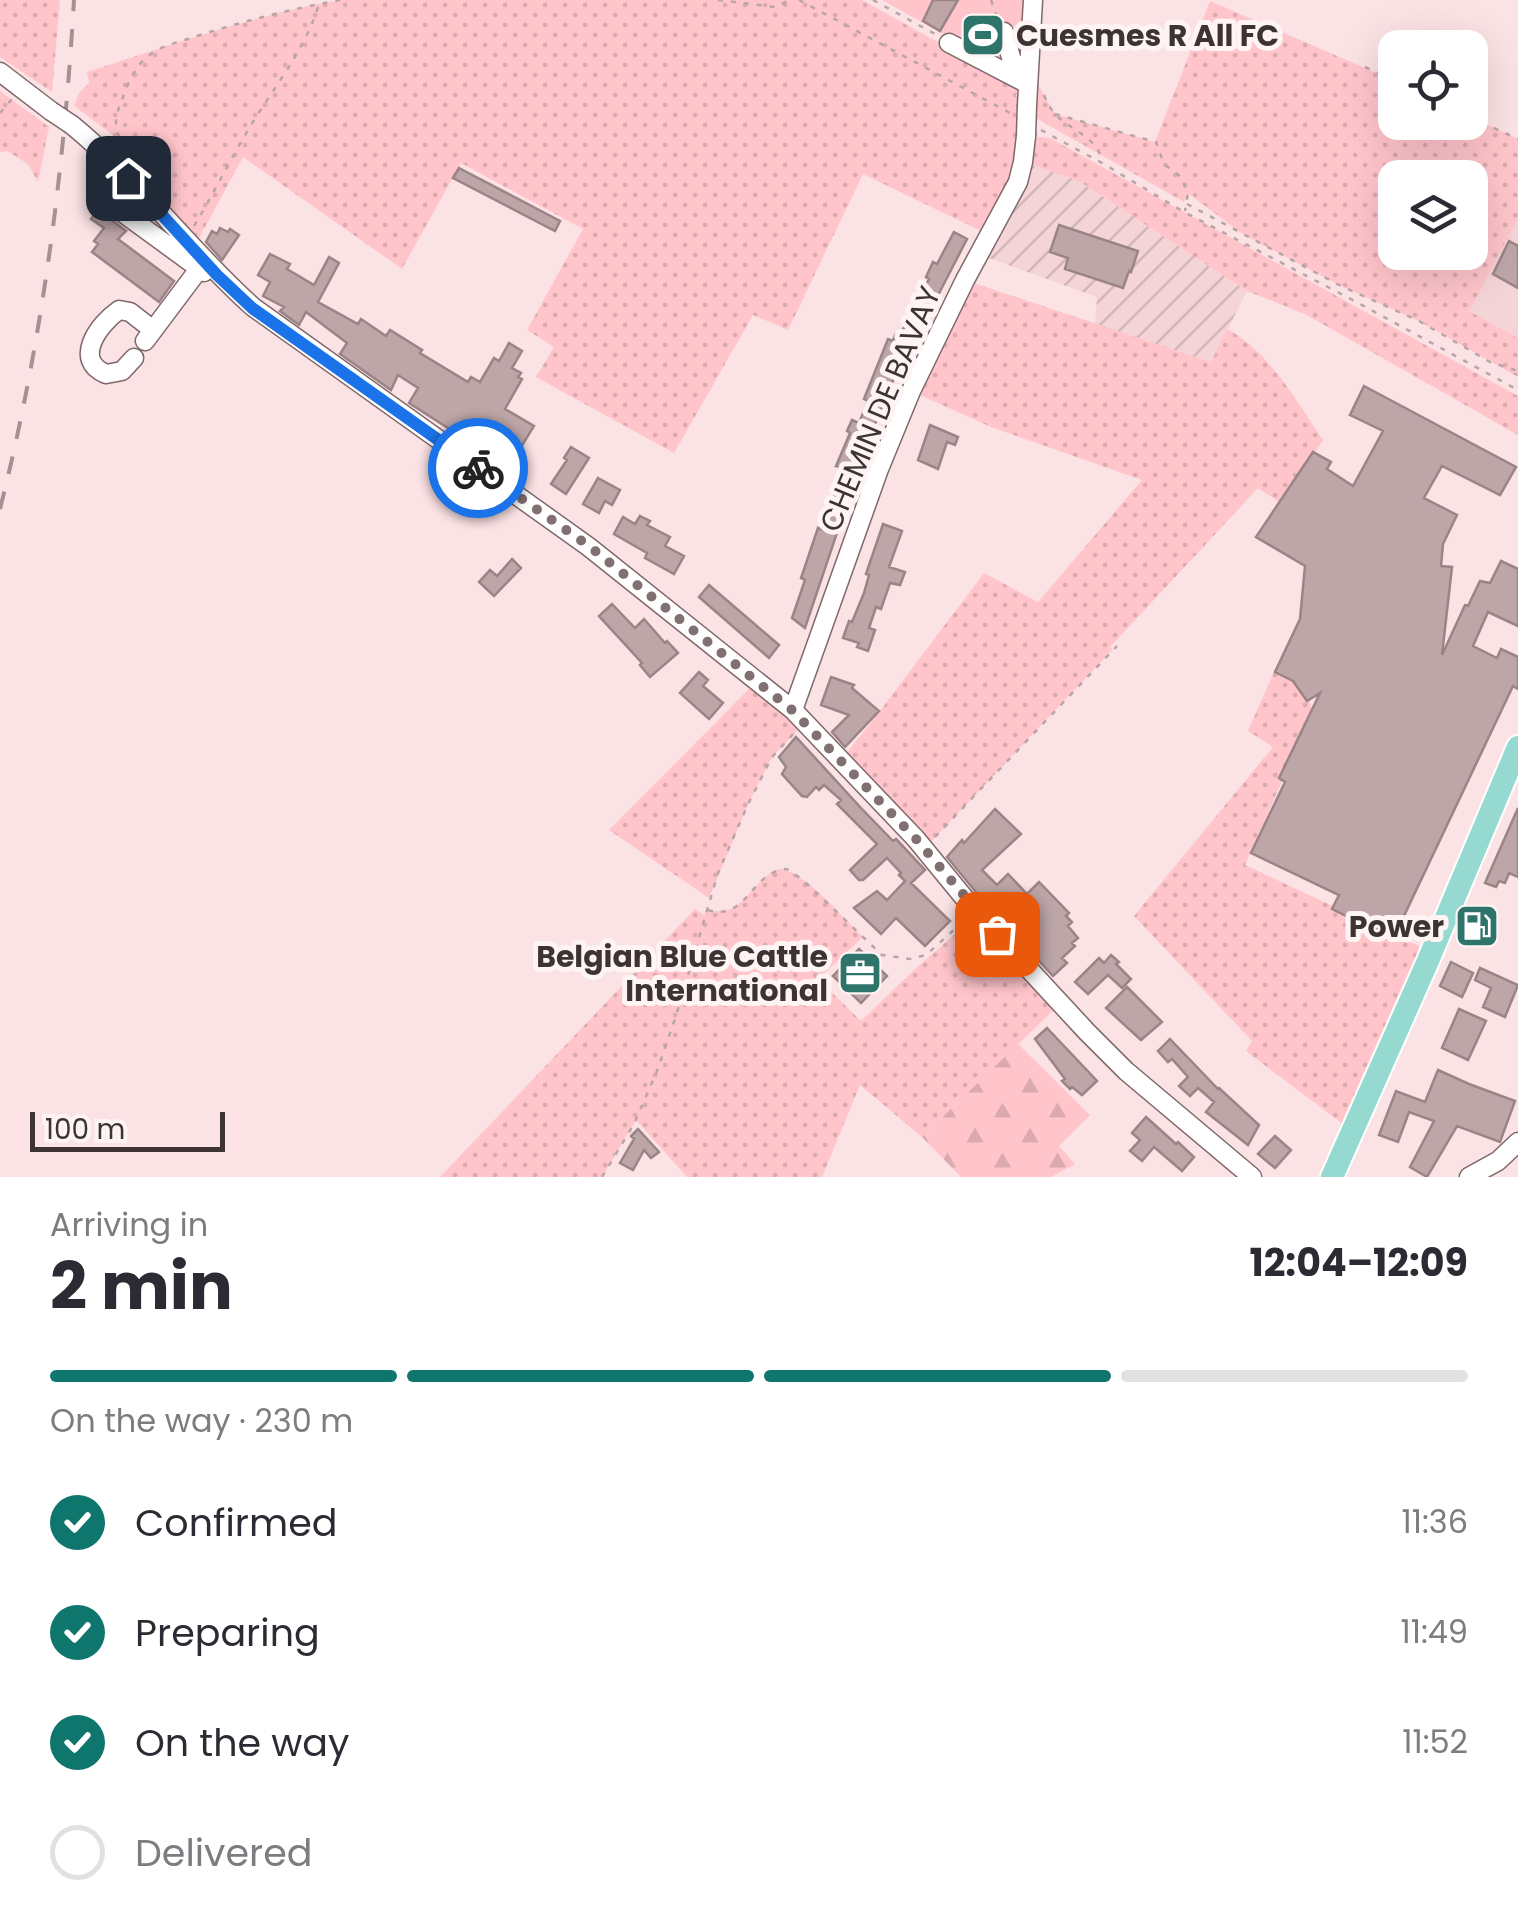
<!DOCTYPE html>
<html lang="en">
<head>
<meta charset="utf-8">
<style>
  :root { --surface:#fff; --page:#f7f7f7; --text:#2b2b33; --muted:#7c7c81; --line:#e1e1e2; --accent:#0f766e }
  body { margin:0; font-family:Poppins,sans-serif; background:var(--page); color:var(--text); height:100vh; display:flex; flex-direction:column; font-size:38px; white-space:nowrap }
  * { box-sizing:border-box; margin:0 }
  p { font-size:32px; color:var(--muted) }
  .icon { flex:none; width:55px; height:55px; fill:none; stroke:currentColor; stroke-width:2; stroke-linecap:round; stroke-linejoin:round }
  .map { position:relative; height:1177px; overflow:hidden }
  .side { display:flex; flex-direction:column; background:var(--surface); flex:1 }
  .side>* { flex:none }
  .buttons { position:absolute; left:1378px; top:30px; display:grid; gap:20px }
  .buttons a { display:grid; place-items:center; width:110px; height:110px; border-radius:20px; background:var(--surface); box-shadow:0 10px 40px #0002; font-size:50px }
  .scale { position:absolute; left:30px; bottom:25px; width:195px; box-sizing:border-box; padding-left:10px; border:5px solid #3d3334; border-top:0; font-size:28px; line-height:35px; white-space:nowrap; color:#3d3334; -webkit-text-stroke:8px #fef4f4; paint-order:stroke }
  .pin { position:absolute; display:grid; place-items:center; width:85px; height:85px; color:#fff; margin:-42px; border-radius:20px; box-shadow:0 5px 15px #0006 }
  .courier { position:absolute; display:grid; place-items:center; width:100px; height:100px; margin:-50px; border:8px solid #1a73e8; border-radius:50%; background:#fff; color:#222; box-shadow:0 2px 12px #0007 }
  .summary em { font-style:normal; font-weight:700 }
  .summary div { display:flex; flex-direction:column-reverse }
  .summary { display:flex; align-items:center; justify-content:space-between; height:170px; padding:0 50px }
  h1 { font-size:65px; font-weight:700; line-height:75px }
  .bar { display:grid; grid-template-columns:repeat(4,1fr); gap:15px 10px; align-content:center; height:120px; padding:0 50px }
  .bar i { height:12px; border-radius:8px; background:var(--line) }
  .bar .selected { background:var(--accent) }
  .bar p { grid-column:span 4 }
  ol { padding:0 50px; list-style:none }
  li { display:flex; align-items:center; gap:30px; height:110px }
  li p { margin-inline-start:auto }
  li .icon { padding:10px; border-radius:50%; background:var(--accent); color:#fff; stroke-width:4 }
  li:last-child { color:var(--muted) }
  li i { width:55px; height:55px; border:5px solid var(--line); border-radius:50% }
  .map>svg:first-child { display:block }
  .built { fill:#f4d4d7 }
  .industrial { fill:url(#industrial-furrows) }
  .grass { fill:url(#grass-dots); fill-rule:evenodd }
  .forest { fill:url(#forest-firs) }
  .pitch { fill:#ffc5cb }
  .building { fill:#bea6a8; stroke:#9a8486; stroke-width:2.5 }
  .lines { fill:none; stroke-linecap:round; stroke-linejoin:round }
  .minor-casing { stroke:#7e686a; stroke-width:21 }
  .major-casing { stroke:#fff; stroke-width:26 }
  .path { stroke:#b9a5a7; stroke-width:2.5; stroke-dasharray:5 8; stroke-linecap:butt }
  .minor { stroke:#fff; stroke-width:18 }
  .major { stroke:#95d9d0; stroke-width:22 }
  .rail { stroke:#a49293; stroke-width:4; stroke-dasharray:18 18; stroke-linecap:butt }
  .minor-bridge-casing { stroke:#7e686a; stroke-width:21; stroke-linecap:butt }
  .minor-bridge { stroke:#fff; stroke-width:18 }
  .done { stroke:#807072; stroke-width:10; stroke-dasharray:0 18 }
  .route { stroke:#1a73e8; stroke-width:12 }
  .labels { text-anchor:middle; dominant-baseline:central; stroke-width:10; stroke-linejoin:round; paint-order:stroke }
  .poi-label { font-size:30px; font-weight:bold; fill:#3d3334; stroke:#fef4f4; text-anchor:end }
  .street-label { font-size:30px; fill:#3d3334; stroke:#fef4f4 }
</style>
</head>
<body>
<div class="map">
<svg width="1518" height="1177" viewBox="0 0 1518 1177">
  <defs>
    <pattern id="industrial-furrows" width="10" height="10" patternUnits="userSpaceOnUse" patternTransform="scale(2.5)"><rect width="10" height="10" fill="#f4d4d7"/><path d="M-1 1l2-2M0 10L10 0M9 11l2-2" fill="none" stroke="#d2b6b9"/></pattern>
    <pattern id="grass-dots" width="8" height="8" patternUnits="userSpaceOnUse" patternTransform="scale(2.5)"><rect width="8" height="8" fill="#ffc5cb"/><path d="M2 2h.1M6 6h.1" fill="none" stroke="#dbaaaf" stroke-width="1.8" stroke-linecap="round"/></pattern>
    <pattern id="forest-firs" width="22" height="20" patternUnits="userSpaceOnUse" patternTransform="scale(2.5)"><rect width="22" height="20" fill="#ffc5cb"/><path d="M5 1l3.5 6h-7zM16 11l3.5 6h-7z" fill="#dbaaaf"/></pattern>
  </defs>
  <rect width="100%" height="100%" fill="#fbe2e4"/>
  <!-- built -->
  <path class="built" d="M1518 218V338L1468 311Z"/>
  <!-- industrial -->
  <path class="industrial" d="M1023 162 1079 181 1247 291 1211 362 1095 324 1097 297 978 254Z"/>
  <!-- grass -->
  <path class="grass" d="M0 0H60L52 92 0 57Z
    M340 0H862L1015 85 1018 90 1016 96 1021 100 1013 174 981 231 863 174 788 330 753 315 674 453 536 377 554 347 527 330 583 229 461 163 402 269 243 157 198 240 128 177 131 153 109 132 74 106 79 93 89 83 87 72C171 45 253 15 340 0Z
    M1210 1 1395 81V122H1470V117L1518 139V218L1469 311 1518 338V377L1419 321 1339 285 1241 233 1189 194 1184 202 1034 117 1035 79 1055 114 1155 142ZM1395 178H1470V252H1395Z
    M0 91 49 127 38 182 28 164 7 151 0 152Z
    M1026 136 1050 138 1518 396V435L1305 314 1247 291 1079 181 1023 162Z
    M965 280 1211 362 1227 329C1268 350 1297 402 1323 440L1281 503 1258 488 1110 647 1113 649 924 849 841 760 880 711 984 573 1038 602 1142 480 991 427 911 391Z
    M1276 667C1296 681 1309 686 1312 713L1245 865 1423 948 1348 1128 1246 1051 1252 1041 1134 916 1273 747 1248 731Z
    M757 681 804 723 772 757 748 804 709 898 609 830Z
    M779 869C804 870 844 919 863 937L818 979 861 1021 913 971 978 914 1061 1003 922 1137 860 1085 822 1177H687L636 1120 602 1177H440L695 909 704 915 706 909C744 921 749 880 779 869Z"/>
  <!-- forest -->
  <path class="forest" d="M1018 1044 1090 1115 1059 1146 1075 1164 1051 1177H961L922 1137Z"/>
  <!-- pitch -->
  <path class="pitch" d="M882 0H1024L1020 57 1001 66Z"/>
  <!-- building -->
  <path class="building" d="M933 0H958L940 31 923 21Z
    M459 168 560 221 555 231 453 178Z
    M98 210 126 231 118 239 174 281 159 302 92 252 98 244 94 241 104 228 91 219Z
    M1059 225 1138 251 1131 272 1129 271 1123 288 1065 269 1068 258 1050 252Z
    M220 228 228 232 230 229 239 235 222 260 206 242 212 231 217 234Z
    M954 232 967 239 918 334 913 332 842 504 846 506 805 628 792 618 805 580 801 578 818 528 823 530 836 491 832 489 841 467 836 466 850 433 847 431 852 420 859 423 868 401 864 399 888 339 893 341 895 335 899 337 929 279 926 277 933 262 937 264Z
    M1509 241 1518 246V288L1493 274Z
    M270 254 290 264 287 269 314 285 329 257 339 263 318 302 358 324 361 319 386 336 390 330 422 350 420 353 468 382 471 377 480 382 494 358 499 361 509 343 522 351 512 368 521 373 518 377 522 379 505 409 534 426 518 452 490 435 481 449 409 403 418 388 398 375 391 390 340 354 347 343 306 312 299 325 280 311 284 307 263 296 270 282 258 275Z
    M1364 386 1516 467 1500 495 1442 466 1424 498 1457 515 1443 544 1441 566 1452 567 1442 655 1465 605 1468 606 1480 581 1490 583 1501 561 1518 569V626L1488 612 1473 646 1497 658 1501 649 1518 657V689L1513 686 1393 939 1332 909 1339 895 1251 853 1285 782 1279 778 1320 693 1307 701 1293 681 1275 672 1300 619 1305 566 1256 537 1313 452 1331 462 1327 469 1353 486 1383 431 1350 415Z
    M930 425 958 437 955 445 947 442 938 469 918 460Z
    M571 447 589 458 566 494 551 484 567 460 564 458Z
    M598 478 620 490 612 505 605 501 599 513 583 504Z
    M640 516 650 521 647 525 670 537 665 546 684 556 674 574 645 558 647 553 614 534 623 517 635 524Z
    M883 524 902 531 889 567 905 572 900 585 890 583 881 609 876 607 869 628 875 630 868 651 857 647 859 643 843 638 849 621 852 622 864 593 869 575 866 574Z
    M512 559 521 568 494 596 479 582 490 570 497 576Z
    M709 585 779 645 769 658 699 597Z
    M612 604 635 628 644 619 665 643 667 641 678 653 650 677 640 665 642 663 599 616Z
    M699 672 708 680 703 686 723 703 709 719 680 693Z
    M831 677 854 685 852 688 879 711 845 747 832 732 849 715 821 705Z
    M796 737 861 808 893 841 896 839 925 870 911 883 950 921 925 946 896 918 881 934 854 908 877 891 887 900 905 881 899 875 901 873 887 858 863 880H859L850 870 877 844 837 804 841 800 824 785 819 790 816 787 807 797 802 796 782 774 786 767 779 757Z
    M1518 808V877L1509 873 1505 883 1499 881 1496 887 1485 883Z
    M995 809 1021 834 982 870 997 885 1008 874 1027 894 1039 882 1069 913 1066 916 1072 922 1068 926 1078 938 1072 943 1075 946 1062 958 1067 963 1053 976 975 891 947 857 962 840 964 843Z
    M859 949 887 976 861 1003 833 976Z
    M1111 955 1119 962 1116 964 1131 979 1122 988 1108 975 1088 994 1075 982 1099 958 1104 963Z
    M1451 962 1473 973 1462 997 1440 986Z
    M1480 968 1518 985 1505 1017 1483 1007 1491 988 1475 980Z
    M1127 987 1162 1022 1141 1040 1106 1008Z
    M1459 1009 1486 1021 1468 1060 1442 1048Z
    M1047 1028 1097 1081 1082 1095 1072 1087 1070 1089 1062 1081 1065 1079 1035 1039Z
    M1170 1039 1218 1089 1219 1088 1259 1125 1248 1145 1206 1112 1214 1102 1198 1088 1190 1096 1179 1086 1188 1077 1172 1059 1168 1062 1158 1051Z
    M1438 1070 1469 1084 1515 1101 1500 1142 1457 1126 1427 1177 1410 1167 1434 1121 1409 1112 1398 1142 1379 1135 1396 1091 1425 1102Z
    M1146 1117 1176 1144 1178 1142 1194 1157 1182 1171 1154 1147 1142 1161 1130 1151 1140 1140 1132 1133Z
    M638 1129 659 1152 651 1158 644 1150 633 1170 620 1163 634 1139 631 1136Z
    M1275 1136 1291 1150 1275 1168 1258 1154Z"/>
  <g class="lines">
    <defs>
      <path id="minor" d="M1004 32 1012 61 1028 74
        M949 43 1028 84
        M0 72 51 111
        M1027 105 1033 0
        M72 125C138 179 189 250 253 307L589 547 793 710 916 839 975 911 1087 1032 1126 1071 1252 1177
        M104 199 204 272
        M145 341 199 269
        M134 358 122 371 106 374C72 360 99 324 119 310L130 312 153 330
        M793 710 879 469 911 391 965 280 1018 182 1023 162 1026 136
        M1469 1177 1498 1161 1518 1142"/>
      <path id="major" d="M1332 1177 1427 963 1518 747"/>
    </defs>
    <!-- minor casing -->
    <use href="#minor" class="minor-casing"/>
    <!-- major casing -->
    <use href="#major" class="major-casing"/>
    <!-- path -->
    <path class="path" d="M718 0 775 7 790 0
      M799 0 1012 114
      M873 0 935 34
      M991 0 997 17
      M1365 67 1395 81
      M1044 95C1047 103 1051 110 1057 116 1072 131 1099 138 1102 162
      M0 113 12 99
      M1055 114 1156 142 1164 164 1181 177 1188 193 1185 211
      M1470 117 1518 139
      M1041 130 1102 163 1184 212 1349 298 1518 390
      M151 178C141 164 125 150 118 134 113 122 118 109 123 97 128 83 135 67 147 57 161 45 180 42 197 36 244 21 291 9 340 0
      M1187 204 1339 285 1419 321 1490 362 1518 371
      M194 226C214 193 231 158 251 125 275 86 306 48 319 4
      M935 837 1117 646
      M708 910C747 922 752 870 787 869L803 880 882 955 910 959 926 955 965 920
      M602 1177 634 1124 657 1071 676 1016 718 873 748 804 772 757 795 732"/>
    <!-- minor -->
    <use href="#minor" class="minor"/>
    <!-- major -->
    <use href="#major" class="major"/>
    <!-- rail -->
    <path class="rail" d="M0 509C42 343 64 171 74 0"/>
    <defs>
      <path id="minor-bridge" d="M51 111 72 125
        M1026 136 1027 105"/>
    </defs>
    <!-- minor-bridge casing -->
    <use href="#minor-bridge" class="minor-bridge-casing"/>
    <!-- minor-bridge -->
    <use href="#minor-bridge" class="minor-bridge"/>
  </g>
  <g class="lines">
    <!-- done -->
    <path class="done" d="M478 468 589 546 792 710 916 839 997 934"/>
    <!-- route -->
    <path class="route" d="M128 178 217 275 252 308 478 468"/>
  </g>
  <!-- icons -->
  <defs>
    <symbol id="stadium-square" viewBox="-11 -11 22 22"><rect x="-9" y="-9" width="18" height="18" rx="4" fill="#2e746a" stroke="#fef4f4"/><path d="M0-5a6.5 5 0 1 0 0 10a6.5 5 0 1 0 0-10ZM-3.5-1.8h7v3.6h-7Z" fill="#fff"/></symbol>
    <symbol id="fuel-square" viewBox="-11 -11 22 22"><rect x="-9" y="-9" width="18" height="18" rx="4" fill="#2e746a" stroke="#fef4f4"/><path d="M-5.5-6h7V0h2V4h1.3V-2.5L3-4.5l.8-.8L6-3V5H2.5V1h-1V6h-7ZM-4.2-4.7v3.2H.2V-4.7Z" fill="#fff"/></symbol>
    <symbol id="office-square" viewBox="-11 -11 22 22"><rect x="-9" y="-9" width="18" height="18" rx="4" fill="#2e746a" stroke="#fef4f4"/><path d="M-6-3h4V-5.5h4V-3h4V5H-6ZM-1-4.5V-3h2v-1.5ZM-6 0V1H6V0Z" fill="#fff"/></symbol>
  </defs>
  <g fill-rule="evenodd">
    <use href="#stadium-square" x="958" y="10" width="50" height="50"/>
    <use href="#fuel-square" x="1452" y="901" width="50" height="50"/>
    <use href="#office-square" x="835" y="948" width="50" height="50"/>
  </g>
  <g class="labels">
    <!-- poi labels -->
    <g class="poi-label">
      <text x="1016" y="35" text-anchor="start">Cuesmes R All FC</text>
      <text x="1444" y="926">Power</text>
      <text x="828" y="956">Belgian Blue Cattle<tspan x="828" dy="34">International</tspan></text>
    </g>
    <!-- street labels -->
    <g class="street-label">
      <text transform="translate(880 409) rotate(-67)">CHEMIN DE BAVAY</text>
    </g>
  </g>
</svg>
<div class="buttons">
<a><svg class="icon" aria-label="locate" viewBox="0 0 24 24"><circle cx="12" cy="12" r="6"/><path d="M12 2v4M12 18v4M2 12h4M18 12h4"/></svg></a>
<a><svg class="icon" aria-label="layers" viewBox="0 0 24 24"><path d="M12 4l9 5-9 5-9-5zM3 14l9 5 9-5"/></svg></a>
</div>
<div class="scale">100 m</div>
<div class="pin" style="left:997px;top:934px;background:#ea580c"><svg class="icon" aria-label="bag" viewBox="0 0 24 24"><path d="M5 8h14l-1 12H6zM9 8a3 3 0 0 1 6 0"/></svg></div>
<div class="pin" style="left:128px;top:178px;background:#1f2937"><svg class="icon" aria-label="home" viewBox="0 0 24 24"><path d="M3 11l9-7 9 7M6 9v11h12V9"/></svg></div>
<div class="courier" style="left:478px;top:468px"><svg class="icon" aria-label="bike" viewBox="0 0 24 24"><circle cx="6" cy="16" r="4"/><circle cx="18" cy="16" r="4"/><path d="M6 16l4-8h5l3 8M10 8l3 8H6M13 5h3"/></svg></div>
</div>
<section class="side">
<div class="summary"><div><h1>2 min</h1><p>Arriving in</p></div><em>12:04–12:09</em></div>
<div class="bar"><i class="selected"></i><i class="selected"></i><i class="selected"></i><i></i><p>On the way · 230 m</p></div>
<ol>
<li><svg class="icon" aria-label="check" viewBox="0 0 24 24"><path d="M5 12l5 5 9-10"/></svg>Confirmed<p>11:36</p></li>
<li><svg class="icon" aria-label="check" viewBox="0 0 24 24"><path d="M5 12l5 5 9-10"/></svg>Preparing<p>11:49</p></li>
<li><svg class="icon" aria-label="check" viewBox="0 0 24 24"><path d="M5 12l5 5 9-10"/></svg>On the way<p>11:52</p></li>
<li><i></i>Delivered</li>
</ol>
</section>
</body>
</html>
